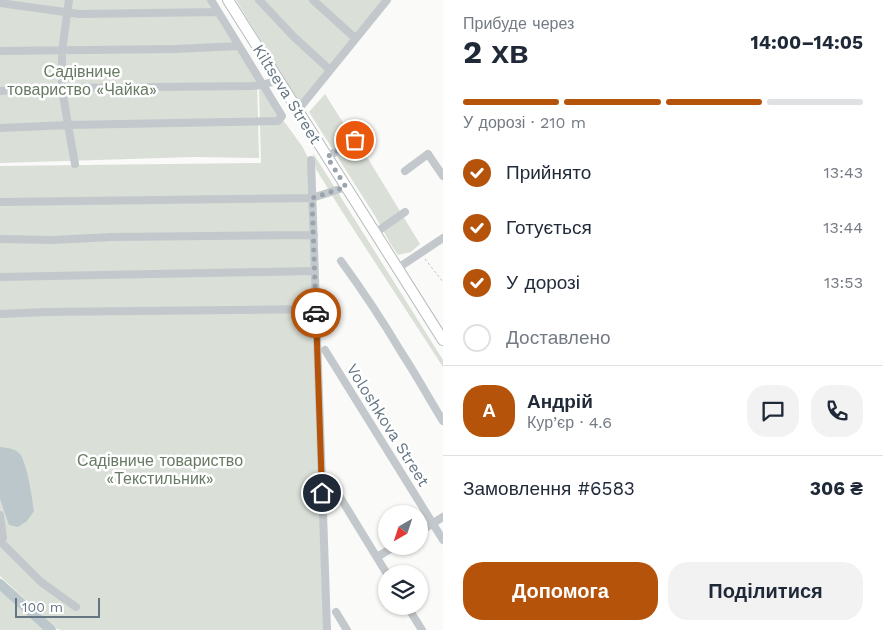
<!DOCTYPE html>
<html lang="uk">
<head>
<meta charset="utf-8">
<style>
  :root { --surface:#fff; --page:#f2f2f3; --text:#1f2937; --muted:#747a83; --line:#e0e1e3; --accent:#b45309 }
  body { margin:0; font-family:"Work Sans",sans-serif; background:var(--page); color:var(--text); height:100vh; display:flex; flex-direction:column; font-size:19px; white-space:nowrap }
  * { box-sizing:border-box; margin:0 }
  p { font-size:16px; color:var(--muted) }
  .icon { flex:none; width:28px; height:28px; fill:none; stroke:currentColor; stroke-width:2; stroke-linecap:round; stroke-linejoin:round }
  .map { position:relative; flex:1; overflow:hidden }
  .side { display:flex; flex-direction:column; background:var(--surface); width:440px }
  .side>* { flex:none }
  .needle { width:32px; rotate:219deg }
  .tools { position:absolute; left:378px; top:505px; display:grid; gap:10px }
  .tools a { display:grid; place-items:center; width:50px; height:50px; border-radius:50%; background:var(--surface); box-shadow:0 1px 4px #0004; font-size:25px }
  .scale { position:absolute; left:15px; bottom:12px; width:85px; box-sizing:border-box; padding-left:5px; border:2px solid #657683; border-top:0; font-size:14px; line-height:18px; white-space:nowrap; color:#657683; -webkit-text-stroke:4px #fff; paint-order:stroke }
  .pin { position:absolute; display:grid; place-items:center; width:42px; height:42px; color:#fff; margin:-21px; border:2px solid #fff; border-radius:50%; box-shadow:0 1px 5px #0007 }
  .courier { position:absolute; display:grid; place-items:center; width:50px; height:50px; margin:-25px; border:4px solid #b45309; border-radius:50%; background:#fff; color:#222; box-shadow:0 1px 6px #0007 }
  .overview em { font-style:normal; font-weight:700 }
  .overview div { display:flex; flex-direction:column-reverse }
  .overview { display:flex; align-items:center; justify-content:space-between; height:85px; padding:0 20px }
  h1 { font-size:32px; font-weight:700; line-height:38px }
  .bar { display:grid; grid-template-columns:repeat(4,1fr); gap:8px 5px; align-content:center; height:60px; padding:0 20px }
  .bar i { height:6px; border-radius:4px; background:var(--line) }
  .bar .selected { background:var(--accent) }
  .bar p { grid-column:span 4 }
  .line { display:flex; align-items:center; gap:12px; padding:0 20px; border-top:1px solid var(--line) }
  .line div { flex:1 }
  .round { display:grid; place-items:center; flex:none; width:52px; height:52px; border-radius:20px; background:var(--page) }
  ol { padding:0 20px; list-style:none }
  li { display:flex; align-items:center; gap:15px; height:55px }
  li p { margin-inline-start:auto }
  li .icon { padding:5px; border-radius:50%; background:var(--accent); color:#fff; stroke-width:4 }
  li:last-child { color:var(--muted) }
  li i { width:28px; height:28px; border:2px solid var(--line); border-radius:50% }
  .button { display:flex; gap:10px; margin-top:auto; padding:10px 20px }
  .button a { flex:1; height:58px; border-radius:20px; background:var(--accent); color:#fff; font-size:20px; font-weight:700; line-height:58px; text-align:center }
  .button a+a { background:var(--page); color:var(--text) }
  main { display:flex; flex:1; min-height:0 }
  .map>svg:first-child { display:block }
  .green { fill:#dadfd7 }
  .water { fill:#bbc7cb }
  .lines { fill:none; stroke-linecap:round; stroke-linejoin:round }
  .river { stroke:#bbc7cb; stroke-width:10 }
  .major-casing { stroke:#b5babe; stroke-width:12 }
  .path { stroke:#bbbfc2; stroke-width:1; stroke-dasharray:2.5 2.5; stroke-linecap:butt }
  .minor { stroke:#c3c8cc; stroke-width:8 }
  .major { stroke:#fff; stroke-width:10 }
  .done { stroke:#99a4ac; stroke-width:5; stroke-dasharray:0 9 }
  .route { stroke:#b45309; stroke-width:6 }
  .labels { text-anchor:middle; dominant-baseline:central; stroke-width:5; stroke-linejoin:round; paint-order:stroke }
  .park-label { font-size:16px; fill:#687a64; stroke:#fff }
  .street-label { font-size:16px; fill:#657683; stroke:#fff }
</style>
</head>
<body>
<main>
<div class="map">
<svg width="443" height="630" viewBox="0 0 443 630">
  <rect width="100%" height="100%" fill="#fafaf8"/>
  <!-- green -->
  <path class="green" d="M0 0H207L257 80 259 158 194 157 0 163Z
    M236 0H390L302 108Z
    M259 87 302 146 314 169 325 630H62L57 629 0 576V166L261 163Z
    M325 94 349 132 353 147 359 158 367 157 420 244 411 252 398 255 390 243 375 216 309 112Z
    M313 153 443 360V367L341 210 316 169Z
    M0 578 39 613 48 630H0Z"/>
  <!-- water -->
  <path class="water" d="M0 447C6 448 14 448 19 453 27 461 32 498 34 511L27 521 18 527 9 525 0 499Z"/>
  <g class="lines">
    <!-- river -->
    <path class="river" d="M0 584 51 630"/>
    <defs>
      <path id="major" d="M228 0 443 340"/>
    </defs>
    <!-- major casing -->
    <use href="#major" class="major-casing"/>
    <!-- path -->
    <path class="path" d="M425 259 443 282"/>
    <!-- minor -->
    <path class="minor" d="M259 0 294 37 330 70
      M313 0 355 38
      M0 3 79 14 218 12
      M0 51 176 49 239 46
      M0 91 62 88 252 86 262 85 279 80
      M298 110 387 0
      M0 128 68 125 62 88V51L69 0
      M327 157 355 140
      M311 160 327 630
      M75 164 68 125 278 121 282 116 211 0
      M405 171 428 154 443 176
      M0 202 312 198 346 187
      M375 233 405 212
      M0 239 51 240 112 237 314 235
      M341 261C363 291 384 323 403 355 417 376 429 399 443 421
      M398 268 443 238
      M0 277 315 271
      M0 314 47 312 316 309
      M325 350 443 540
      M332 484 387 574
      M0 515 3 538 0 542
      M419 532 443 517
      M0 541 41 582 76 607
      M377 557 395 546
      M407 606 422 630
      M336 612 347 630"/>
    <!-- major -->
    <use href="#major" class="major"/>
  </g>
  <g class="lines">
    <!-- done -->
    <path class="done" d="M316 313 312 198 346 187 327 157 355 140"/>
    <!-- route -->
    <path class="route" d="M316 313 322 493"/>
  </g>
  <g class="labels">
    <!-- park labels -->
    <g class="park-label">
      <text x="82" y="71">Садівниче<tspan x="82" dy="18">товариство «Чайка»</tspan></text>
      <text x="160" y="460">Садівниче товариство<tspan x="160" dy="18">«Текстильник»</tspan></text>
    </g>
    <!-- street labels -->
    <g class="street-label">
      <text transform="translate(287 94) rotate(58)">Kiltseva Street</text>
      <text transform="translate(388 425) rotate(58)">Voloshkova Street</text>
    </g>
  </g>
</svg>
<div class="tools">
<a><svg class="needle" viewBox="-14 -14 28 28"><path d="M0-13l5 13h-10z" fill="#e53935"/><path d="M0 13l5-13h-10z" fill="#747a83"/></svg></a>
<a><svg class="icon" aria-label="layers" viewBox="0 0 24 24"><path d="M12 4l9 5-9 5-9-5zM3 14l9 5 9-5"/></svg></a>
</div>
<div class="scale">100 m</div>
<div class="pin" style="left:355px;top:140px;background:#ea580c"><svg class="icon" aria-label="bag" viewBox="0 0 24 24"><path d="M5 8h14l-1 12H6zM9 8a3 3 0 0 1 6 0"/></svg></div>
<div class="pin" style="left:322px;top:493px;background:#1f2937"><svg class="icon" aria-label="home" viewBox="0 0 24 24"><path d="M3 11l9-7 9 7M6 9v11h12V9"/></svg></div>
<div class="courier" style="left:316px;top:313px"><svg class="icon" aria-label="car" viewBox="0 0 24 24"><path d="M5 17H2v-5l4-1 3-4h7l3 4 3 1v5h-3M9 17h6M6 11h13"/><circle cx="7" cy="17" r="2"/><circle cx="17" cy="17" r="2"/></svg></div>
</div>
<section class="side">
<div class="overview"><div><h1>2 хв</h1><p>Прибуде через</p></div><em>14:00–14:05</em></div>
<div class="bar"><i class="selected"></i><i class="selected"></i><i class="selected"></i><i></i><p>У дорозі · 210 m</p></div>
<ol>
<li><svg class="icon" aria-label="check" viewBox="0 0 24 24"><path d="M5 12l5 5 9-10"/></svg>Прийнято<p>13:43</p></li>
<li><svg class="icon" aria-label="check" viewBox="0 0 24 24"><path d="M5 12l5 5 9-10"/></svg>Готується<p>13:44</p></li>
<li><svg class="icon" aria-label="check" viewBox="0 0 24 24"><path d="M5 12l5 5 9-10"/></svg>У дорозі<p>13:53</p></li>
<li><i></i>Доставлено</li>
</ol>
<div class="line" style="height:90px"><b class="round" style="background:var(--accent);color:#fff">А</b><div><b>Андрій</b><p>Кур’єр · 4.6</p></div><a class="round"><svg class="icon" aria-label="chat" viewBox="0 0 24 24"><path d="M4 5h16v11H9l-5 4z"/></svg></a><a class="round"><svg class="icon" aria-label="phone" viewBox="0 0 24 24"><path d="M5 4h4l2 5-3 2q2 4 5 5l2-3 5 2v4C11 20 4 13 5 4z"/></svg></a></div>
<div class="line" style="height:65px"><div>Замовлення #6583</div><b>306 ₴</b></div>
<div class="button"><a>Допомога</a><a>Поділитися</a></div>
</section>
</main>
</body>
</html>
